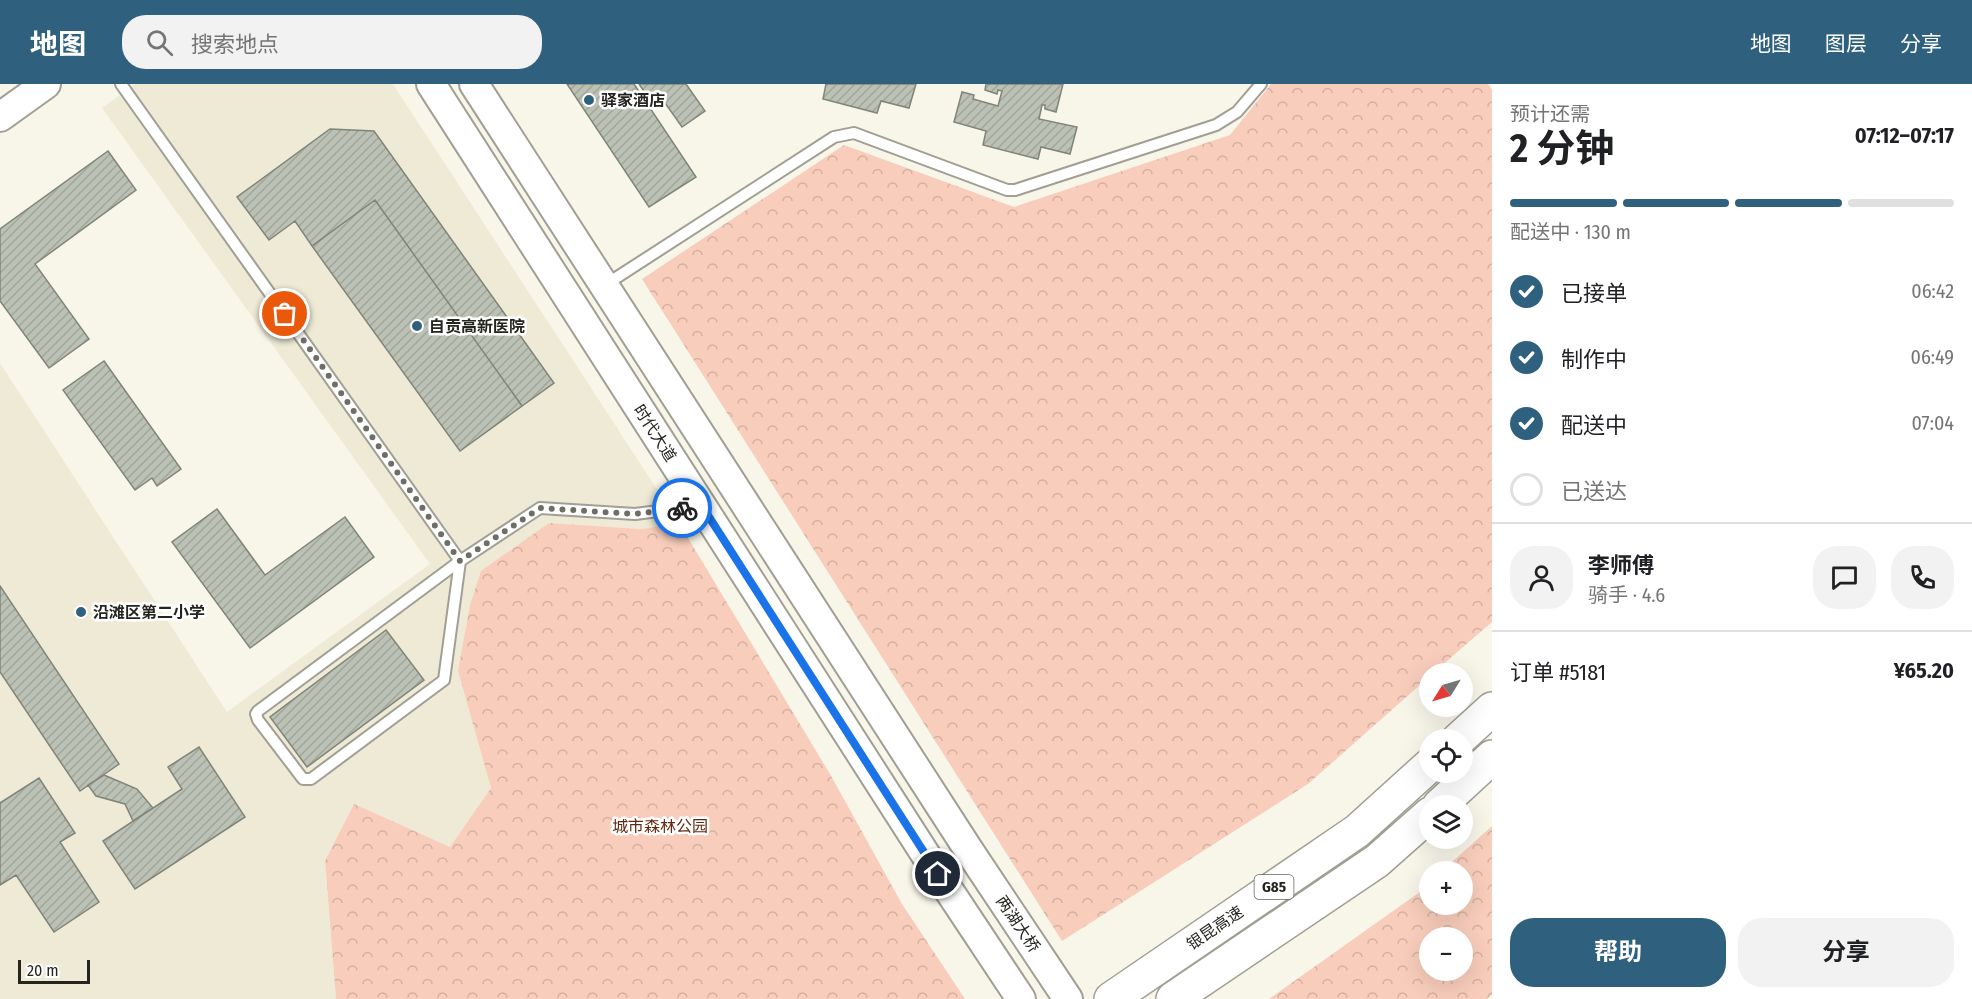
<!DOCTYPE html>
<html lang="zh">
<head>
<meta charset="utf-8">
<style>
  :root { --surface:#fff; --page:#f2f2f2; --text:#202124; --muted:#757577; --line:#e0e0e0; --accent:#2f617f }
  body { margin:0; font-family:"Fira Sans Condensed","Noto Sans SC",sans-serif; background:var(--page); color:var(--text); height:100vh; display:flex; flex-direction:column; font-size:22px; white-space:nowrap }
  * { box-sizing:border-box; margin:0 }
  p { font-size:20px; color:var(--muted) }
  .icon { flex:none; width:33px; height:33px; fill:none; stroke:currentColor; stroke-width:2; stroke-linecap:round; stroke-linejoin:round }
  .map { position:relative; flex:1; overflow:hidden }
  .panel { display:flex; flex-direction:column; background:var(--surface); width:480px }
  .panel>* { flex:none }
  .needle { width:39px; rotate:233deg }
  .buttons { position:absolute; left:1419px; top:579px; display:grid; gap:12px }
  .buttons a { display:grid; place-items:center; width:54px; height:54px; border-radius:50%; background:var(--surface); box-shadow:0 6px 24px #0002; font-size:30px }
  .scale { position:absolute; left:18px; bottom:15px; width:72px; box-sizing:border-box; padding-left:6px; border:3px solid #25241f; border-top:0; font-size:16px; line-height:21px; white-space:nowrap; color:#25241f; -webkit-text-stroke:4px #fff; paint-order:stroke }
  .pin { position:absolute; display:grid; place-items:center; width:51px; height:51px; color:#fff; margin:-26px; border:3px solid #fff; border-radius:50%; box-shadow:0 2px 6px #0007 }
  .courier { position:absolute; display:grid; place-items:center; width:60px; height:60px; margin:-30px; border:4px solid #1a73e8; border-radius:50%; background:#fff; color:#222; box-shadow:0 2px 8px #0007 }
  .summary em { font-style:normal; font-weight:700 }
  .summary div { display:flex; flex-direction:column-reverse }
  .summary { display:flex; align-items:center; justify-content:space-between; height:102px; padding:0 18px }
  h1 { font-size:39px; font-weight:700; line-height:45px }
  .bar { display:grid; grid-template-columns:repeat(4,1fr); gap:9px 6px; align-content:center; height:72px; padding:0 18px }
  .bar i { height:8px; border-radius:4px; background:var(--line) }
  .bar .selected { background:var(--accent) }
  .bar p { grid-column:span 4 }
  .line { display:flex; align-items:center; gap:15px; padding:0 18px; border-top:2px solid var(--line) }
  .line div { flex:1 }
  .round { display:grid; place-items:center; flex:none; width:63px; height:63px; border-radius:24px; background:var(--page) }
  ol { padding:0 18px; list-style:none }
  li { display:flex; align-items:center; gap:18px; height:66px }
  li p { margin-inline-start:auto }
  li .icon { padding:6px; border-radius:50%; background:var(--accent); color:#fff; stroke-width:4 }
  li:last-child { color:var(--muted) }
  li i { width:33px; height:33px; border:3px solid var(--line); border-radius:50% }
  .button { display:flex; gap:12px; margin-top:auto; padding:12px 18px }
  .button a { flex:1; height:69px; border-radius:24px; background:var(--accent); color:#fff; font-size:24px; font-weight:700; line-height:69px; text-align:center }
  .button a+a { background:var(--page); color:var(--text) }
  header { display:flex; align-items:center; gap:36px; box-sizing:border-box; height:84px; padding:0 30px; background:var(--accent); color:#fff }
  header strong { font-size:28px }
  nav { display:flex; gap:33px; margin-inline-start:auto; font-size:21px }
  .search { width:420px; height:54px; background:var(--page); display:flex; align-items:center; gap:15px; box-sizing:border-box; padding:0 21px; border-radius:24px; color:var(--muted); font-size:22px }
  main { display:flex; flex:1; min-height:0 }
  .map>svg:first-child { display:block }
  .built { fill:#eeead6 }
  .forest { fill:url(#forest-crowns); fill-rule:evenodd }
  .building { fill:url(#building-hatch); stroke:#808479; stroke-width:1.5 }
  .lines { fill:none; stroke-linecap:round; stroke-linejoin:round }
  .lane-casing { stroke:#a19f93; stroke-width:14 }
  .secondary-casing { stroke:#a19f93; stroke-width:32 }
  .highway-casing { stroke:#a19f93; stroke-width:36 }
  .lane { stroke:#fff; stroke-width:10 }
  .secondary { stroke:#fff; stroke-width:28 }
  .highway { stroke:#fff; stroke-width:33 }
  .done { stroke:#6f6e66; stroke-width:6; stroke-dasharray:0 10.8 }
  .route { stroke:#1a73e8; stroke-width:8 }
  .poi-dot { fill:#2f617f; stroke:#fff; stroke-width:2 }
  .labels { text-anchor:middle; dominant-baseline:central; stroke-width:5; stroke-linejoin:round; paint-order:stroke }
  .shield { fill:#fff; stroke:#666662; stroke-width:1.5 }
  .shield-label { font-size:15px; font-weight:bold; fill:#25241f }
  .poi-label { font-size:16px; font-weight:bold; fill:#25241f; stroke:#fff; text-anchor:start }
  .street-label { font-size:16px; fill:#25241f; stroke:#fff }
  .park-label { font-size:16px; fill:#602910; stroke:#fff }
</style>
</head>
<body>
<header>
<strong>地图</strong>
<div class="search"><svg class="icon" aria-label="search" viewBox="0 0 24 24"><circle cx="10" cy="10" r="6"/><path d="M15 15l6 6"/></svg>搜索地点</div>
<nav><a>地图</a><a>图层</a><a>分享</a></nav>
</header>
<main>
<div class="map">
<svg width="1492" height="915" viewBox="0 0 1492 915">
  <defs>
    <pattern id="forest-crowns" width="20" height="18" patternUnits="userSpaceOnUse" patternTransform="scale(1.5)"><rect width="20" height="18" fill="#f8cdbc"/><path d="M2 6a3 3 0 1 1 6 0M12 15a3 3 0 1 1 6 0" fill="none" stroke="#d4b0a1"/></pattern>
    <pattern id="building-hatch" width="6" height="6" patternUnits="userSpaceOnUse" patternTransform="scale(1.5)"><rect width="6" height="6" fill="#bcc1b5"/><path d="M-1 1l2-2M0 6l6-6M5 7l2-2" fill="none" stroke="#a1a69b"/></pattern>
  </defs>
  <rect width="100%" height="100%" fill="#f8f6e9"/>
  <!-- built -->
  <path class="built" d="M135 0H393L679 439 642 445 549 439 458 587 491 704 450 763 355 721 325 777 336 915H0V279L227 628 430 480 102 24Z"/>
  <!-- forest -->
  <path class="forest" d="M1271 0H1488L1492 6V538L1433 589 1430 590 1429 593 1308 700 1062 857 642 195 844 61 1014 123 1230 51Z
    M549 439 642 445 679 439 830 690 902 820 965 915H336L325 777 354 720 450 763 491 704 458 587 470 521 481 487Z
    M1492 742V911L1487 915H1269L1417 810 1429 799 1430 820H1462V788L1442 787ZM1430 854H1462V886H1430Z"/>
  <!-- building -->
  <path class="building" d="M567 0H634L696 93 649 123Z
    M639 0H686L705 27 682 43 663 16 654 22Z
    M825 0H916L909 24 881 17 877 29 823 15 826 0Z
    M986 0H1063L1056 28 1045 25V21H1042L1039 35 1077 43 1070 70 1041 63 1038 75 983 61 986 47 954 38 962 8 974 11 973 15 998 22 1002 7 998 6 997 10 985 6Z
    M330 45 374 47 554 299 522 322 375 116 312 162 295 137 269 156 237 113Z
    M108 67 136 106 35 180 89 255 49 284 0 217V145Z
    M375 116 522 322 460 367 312 162Z
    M104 277 181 385 157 402 152 394 135 406 63 306Z
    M217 425 265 491 345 433 374 473 250 564 172 458Z
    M0 502 119 680 80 707 0 588Z
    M386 546 424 596 307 683 270 633Z
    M199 663 245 733 135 805 103 757 182 705 168 683Z
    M104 691 137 705 153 724 133 737 125 720 96 712 88 701Z
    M39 694 75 749 60 758 99 818 54 848 16 791 0 801V719Z"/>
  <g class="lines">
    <defs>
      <path id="lane" d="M121 0 460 477 258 627 256 630 258 636 303 695H311L444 596 460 477 540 424 635 430 698 422
        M605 201 834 53 854 49 1007 106H1015L1216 41 1237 28 1261 0"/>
      <path id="secondary" d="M431 0 938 790 1021 915
        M474 0 968 765 1068 915
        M0 33 46 0"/>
      <path id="highway" d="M1458 656 1492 625
        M1439 722 1492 673
        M1111 915 1357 747 1430 681
        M1173 915 1377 777 1430 730"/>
    </defs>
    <!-- lane casing -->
    <use href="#lane" class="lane-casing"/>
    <!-- secondary casing -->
    <use href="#secondary" class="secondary-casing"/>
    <!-- highway casing -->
    <use href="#highway" class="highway-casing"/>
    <!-- lane -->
    <use href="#lane" class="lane"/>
    <!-- secondary -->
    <use href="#secondary" class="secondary"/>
    <!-- highway -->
    <use href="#highway" class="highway"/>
  </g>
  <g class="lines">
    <!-- done -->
    <path class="done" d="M285 230 460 477 540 424 634 430 682 424"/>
    <!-- route -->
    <path class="route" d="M682 424 702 422 938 790"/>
  </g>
  <!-- markers -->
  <g class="poi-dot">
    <circle cx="589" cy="16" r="6"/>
    <circle cx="417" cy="242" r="6"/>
    <circle cx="81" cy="528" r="6"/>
  </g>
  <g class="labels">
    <!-- shield labels -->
    <rect class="shield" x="1254.5" y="791" width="39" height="24" rx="4.5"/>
    <g class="shield-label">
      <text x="1274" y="803">G85</text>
    </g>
    <!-- poi labels -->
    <g class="poi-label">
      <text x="601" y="16">驿家酒店</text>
      <text x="429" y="242">自贡高新医院</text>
      <text x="93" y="528">沿滩区第二小学</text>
    </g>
    <!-- street labels -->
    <g class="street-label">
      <text transform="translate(655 349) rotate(57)">时代大道</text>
      <text transform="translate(1018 840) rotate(56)">两湖大桥</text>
      <text transform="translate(1215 844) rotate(-34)">银昆高速</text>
    </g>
    <!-- park labels -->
    <g class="park-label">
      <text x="660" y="742">城市森林公园</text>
    </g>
  </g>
</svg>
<div class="buttons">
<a><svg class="needle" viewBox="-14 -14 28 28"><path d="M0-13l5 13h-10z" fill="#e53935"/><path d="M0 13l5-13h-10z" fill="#757577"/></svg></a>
<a><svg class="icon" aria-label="locate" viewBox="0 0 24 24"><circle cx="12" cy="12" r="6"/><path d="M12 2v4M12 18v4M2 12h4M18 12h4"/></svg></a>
<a><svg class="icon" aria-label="layers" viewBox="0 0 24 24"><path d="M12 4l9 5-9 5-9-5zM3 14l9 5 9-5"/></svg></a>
<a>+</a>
<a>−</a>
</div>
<div class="scale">20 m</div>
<div class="pin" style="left:285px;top:230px;background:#ea580c"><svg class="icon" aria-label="bag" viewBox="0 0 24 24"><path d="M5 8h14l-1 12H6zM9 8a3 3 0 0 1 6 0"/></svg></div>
<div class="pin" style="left:938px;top:790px;background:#1f2937"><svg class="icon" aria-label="home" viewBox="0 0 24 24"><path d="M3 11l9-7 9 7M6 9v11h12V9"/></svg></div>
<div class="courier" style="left:682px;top:424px"><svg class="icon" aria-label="bike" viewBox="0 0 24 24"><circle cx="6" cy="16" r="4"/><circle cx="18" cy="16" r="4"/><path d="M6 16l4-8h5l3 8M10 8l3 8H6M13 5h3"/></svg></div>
</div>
<section class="panel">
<div class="summary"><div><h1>2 分钟</h1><p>预计还需</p></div><em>07:12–07:17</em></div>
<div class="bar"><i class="selected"></i><i class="selected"></i><i class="selected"></i><i></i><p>配送中 · 130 m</p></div>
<ol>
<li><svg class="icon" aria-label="check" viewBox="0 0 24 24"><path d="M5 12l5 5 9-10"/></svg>已接单<p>06:42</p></li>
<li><svg class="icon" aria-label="check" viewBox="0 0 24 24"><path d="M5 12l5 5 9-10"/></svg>制作中<p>06:49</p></li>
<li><svg class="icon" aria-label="check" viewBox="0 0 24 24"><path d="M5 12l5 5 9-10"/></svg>配送中<p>07:04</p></li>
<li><i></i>已送达</li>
</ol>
<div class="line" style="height:108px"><a class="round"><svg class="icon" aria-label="person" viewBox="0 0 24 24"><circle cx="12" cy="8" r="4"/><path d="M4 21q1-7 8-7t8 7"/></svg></a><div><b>李师傅</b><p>骑手 · 4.6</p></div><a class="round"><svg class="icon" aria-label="chat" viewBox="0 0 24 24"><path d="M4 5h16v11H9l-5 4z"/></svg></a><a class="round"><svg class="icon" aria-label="phone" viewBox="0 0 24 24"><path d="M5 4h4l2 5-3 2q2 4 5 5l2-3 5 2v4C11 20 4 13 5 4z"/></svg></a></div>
<div class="line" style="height:78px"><div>订单 #5181</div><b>¥65.20</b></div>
<div class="button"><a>帮助</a><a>分享</a></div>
</section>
</main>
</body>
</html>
